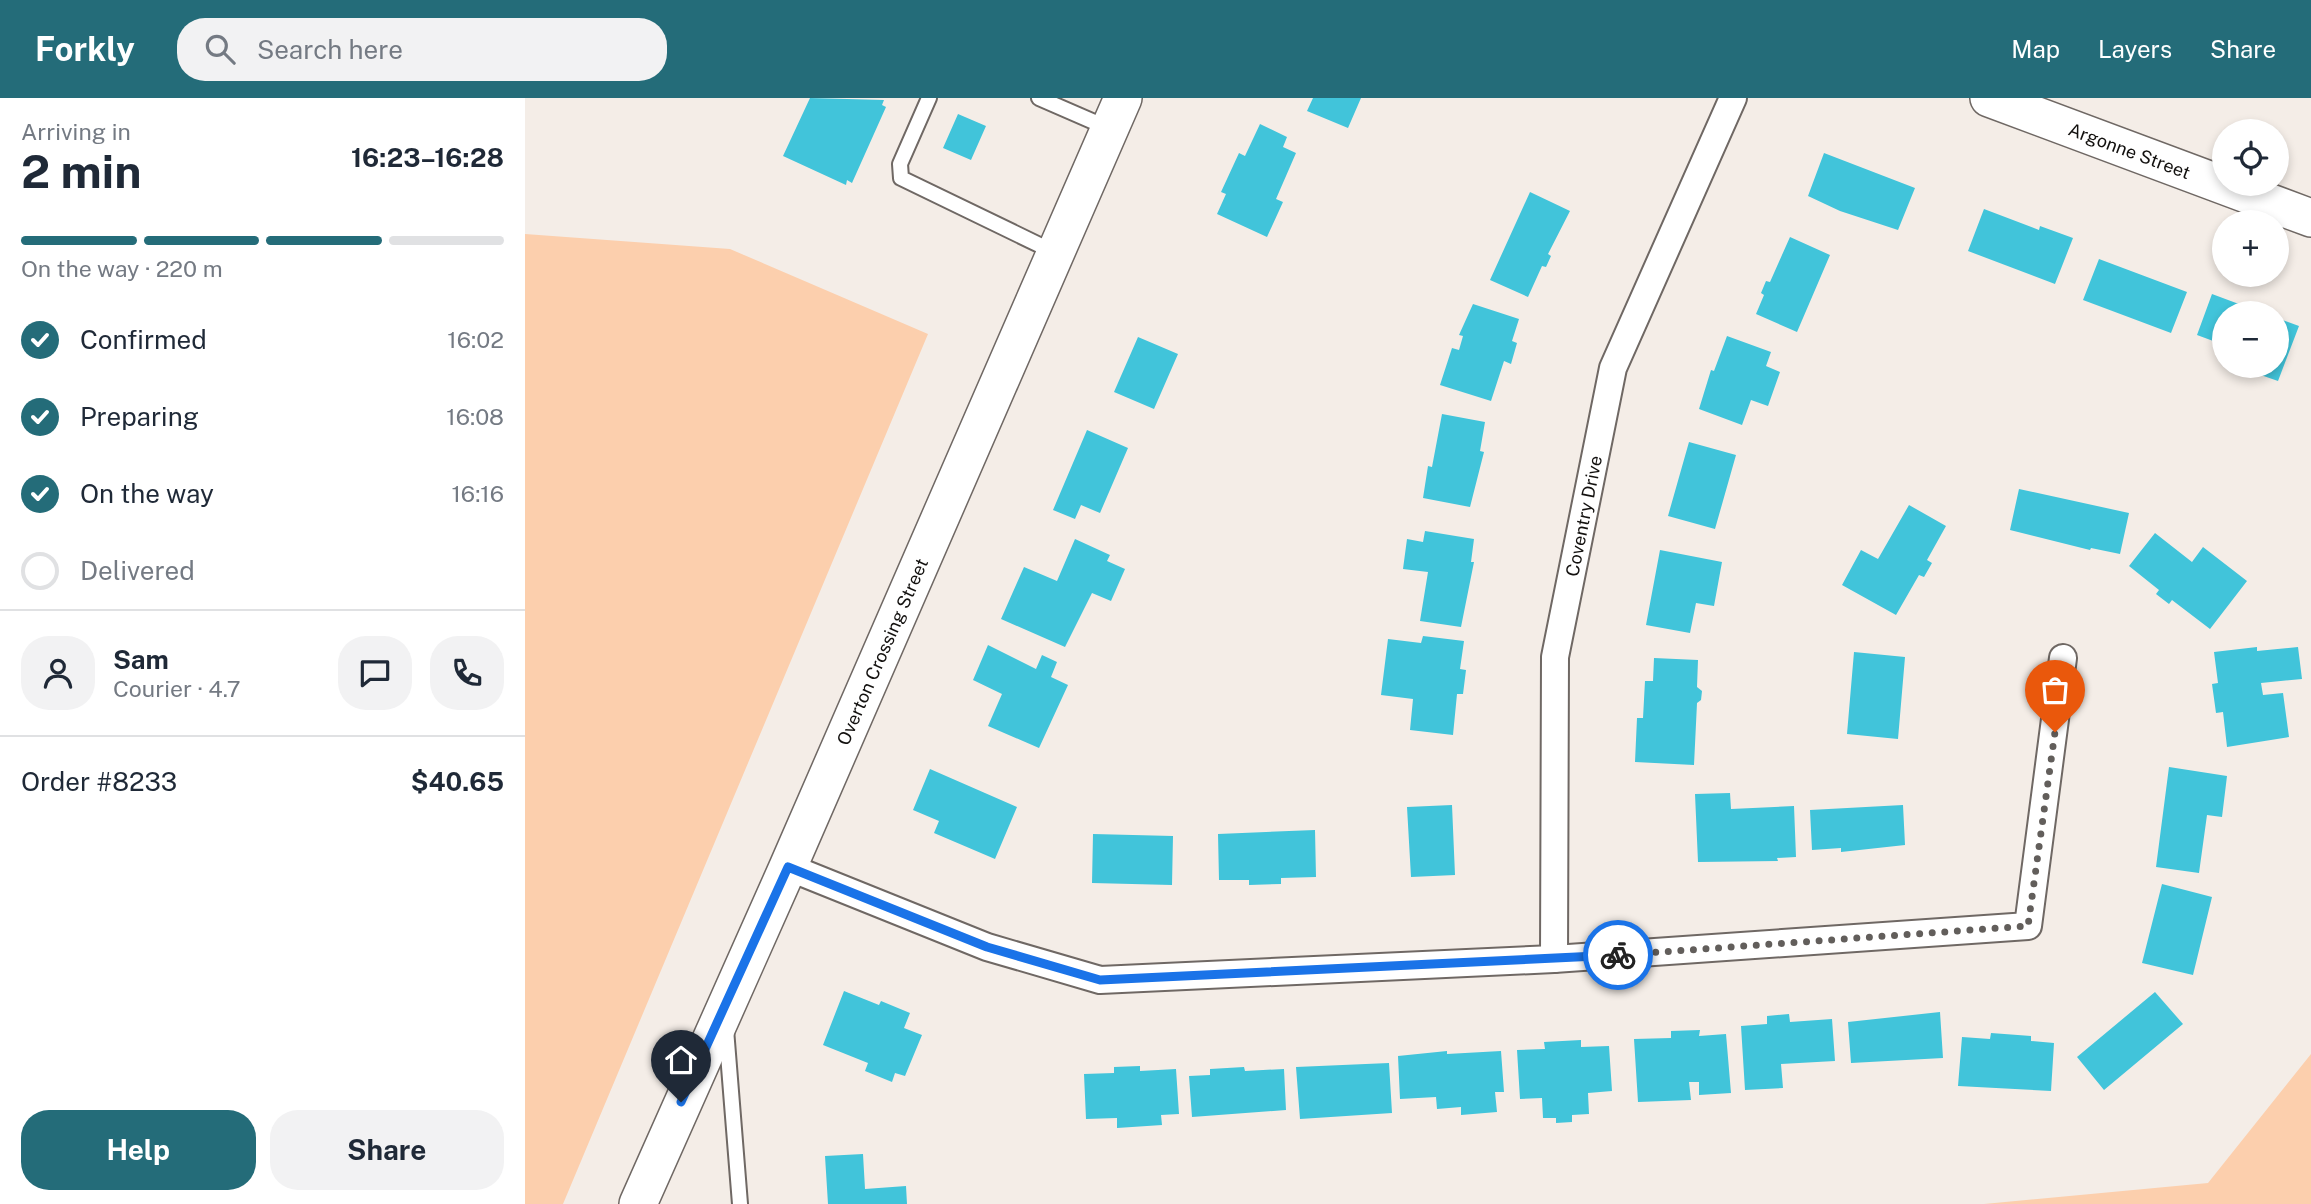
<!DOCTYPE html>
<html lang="en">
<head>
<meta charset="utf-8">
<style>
  :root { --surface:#fff; --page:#f2f2f3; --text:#1f2937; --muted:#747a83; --line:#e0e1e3; --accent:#246c79 }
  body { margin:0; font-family:"Public Sans",sans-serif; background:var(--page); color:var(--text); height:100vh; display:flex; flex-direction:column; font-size:26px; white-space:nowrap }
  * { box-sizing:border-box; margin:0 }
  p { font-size:23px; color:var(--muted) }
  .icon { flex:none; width:38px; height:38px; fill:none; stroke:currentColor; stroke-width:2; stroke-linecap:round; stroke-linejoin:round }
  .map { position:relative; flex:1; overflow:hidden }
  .drawer { display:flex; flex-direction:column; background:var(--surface); width:525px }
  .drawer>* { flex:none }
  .tools { position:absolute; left:1687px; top:21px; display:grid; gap:14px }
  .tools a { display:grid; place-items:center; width:77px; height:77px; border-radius:50%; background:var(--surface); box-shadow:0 4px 10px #0003; font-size:35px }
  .pin { position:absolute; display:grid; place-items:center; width:60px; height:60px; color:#fff; margin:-72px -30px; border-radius:50% 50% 50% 0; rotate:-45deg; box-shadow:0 0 7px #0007 }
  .pin .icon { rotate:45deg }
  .courier { position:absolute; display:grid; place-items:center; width:70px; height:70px; margin:-35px; border:5px solid #1a73e8; border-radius:50%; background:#fff; color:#222; box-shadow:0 2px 9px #0007 }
  .summary em { font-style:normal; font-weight:700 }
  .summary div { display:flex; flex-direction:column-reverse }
  .summary { display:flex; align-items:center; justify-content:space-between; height:119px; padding:0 21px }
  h1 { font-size:46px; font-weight:700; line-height:52px }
  .bar { display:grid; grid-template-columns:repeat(4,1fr); gap:10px 7px; align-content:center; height:84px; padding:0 21px }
  .bar i { height:9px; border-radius:5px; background:var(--line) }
  .bar .active { background:var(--accent) }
  .bar p { grid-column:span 4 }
  .line { display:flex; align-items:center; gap:18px; padding:0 21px; border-top:2px solid var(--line) }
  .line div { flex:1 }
  .round { display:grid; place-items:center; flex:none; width:74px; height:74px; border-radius:28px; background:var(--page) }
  ol { padding:0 21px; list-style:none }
  li { display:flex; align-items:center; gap:21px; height:77px }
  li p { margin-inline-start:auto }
  li .icon { padding:7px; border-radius:50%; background:var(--accent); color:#fff; stroke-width:4 }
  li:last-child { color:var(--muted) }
  li i { width:38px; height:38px; border:4px solid var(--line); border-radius:50% }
  .primary-button { display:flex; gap:14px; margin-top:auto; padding:14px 21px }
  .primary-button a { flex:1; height:80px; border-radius:28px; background:var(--accent); color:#fff; font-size:28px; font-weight:700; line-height:80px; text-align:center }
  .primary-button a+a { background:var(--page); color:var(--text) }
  header { display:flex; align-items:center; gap:42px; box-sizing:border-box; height:98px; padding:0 35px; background:var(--accent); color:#fff }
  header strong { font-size:33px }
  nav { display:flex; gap:38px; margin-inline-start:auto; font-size:24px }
  .search { width:490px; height:63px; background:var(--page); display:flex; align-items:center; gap:18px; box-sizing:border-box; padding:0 24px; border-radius:28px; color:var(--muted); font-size:26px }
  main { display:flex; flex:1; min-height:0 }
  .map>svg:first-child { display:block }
  .green { fill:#fccfad }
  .building { fill:#41c4da }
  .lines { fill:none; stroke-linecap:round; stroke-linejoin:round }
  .lane-casing { stroke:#6f6864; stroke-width:18 }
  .street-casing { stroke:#6f6864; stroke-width:30 }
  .secondary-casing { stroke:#6f6864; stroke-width:40 }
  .lane { stroke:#fff; stroke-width:14 }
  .street { stroke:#fff; stroke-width:26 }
  .secondary { stroke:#fff; stroke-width:37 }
  .done { stroke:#625e5b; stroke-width:7; stroke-dasharray:0 12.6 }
  .route { stroke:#1a73e8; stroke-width:9 }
  .labels { text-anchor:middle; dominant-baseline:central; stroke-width:7; stroke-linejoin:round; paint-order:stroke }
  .street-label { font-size:18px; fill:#13110f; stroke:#fefbf9 }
</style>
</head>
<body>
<header>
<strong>Forkly</strong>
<div class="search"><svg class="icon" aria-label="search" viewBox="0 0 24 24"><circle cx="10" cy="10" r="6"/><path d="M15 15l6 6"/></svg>Search here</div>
<nav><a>Map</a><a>Layers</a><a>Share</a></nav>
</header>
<main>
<section class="drawer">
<div class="summary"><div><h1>2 min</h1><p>Arriving in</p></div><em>16:23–16:28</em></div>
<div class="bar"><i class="active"></i><i class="active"></i><i class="active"></i><i></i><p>On the way · 220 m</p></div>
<ol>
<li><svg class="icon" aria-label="check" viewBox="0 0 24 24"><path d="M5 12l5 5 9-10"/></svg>Confirmed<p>16:02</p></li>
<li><svg class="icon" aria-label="check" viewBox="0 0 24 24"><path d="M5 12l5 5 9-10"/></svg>Preparing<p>16:08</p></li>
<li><svg class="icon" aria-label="check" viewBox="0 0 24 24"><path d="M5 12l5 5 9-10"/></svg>On the way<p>16:16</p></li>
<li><i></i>Delivered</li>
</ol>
<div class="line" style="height:126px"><a class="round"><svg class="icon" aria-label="person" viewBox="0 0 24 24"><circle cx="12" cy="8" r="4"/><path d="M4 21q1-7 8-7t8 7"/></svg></a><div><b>Sam</b><p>Courier · 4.7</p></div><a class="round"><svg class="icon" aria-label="chat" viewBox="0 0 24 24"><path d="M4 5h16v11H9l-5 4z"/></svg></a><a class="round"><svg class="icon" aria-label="phone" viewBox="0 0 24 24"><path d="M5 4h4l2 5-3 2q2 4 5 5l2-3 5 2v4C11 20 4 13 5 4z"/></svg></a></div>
<div class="line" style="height:91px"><div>Order #8233</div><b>$40.65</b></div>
<div class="primary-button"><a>Help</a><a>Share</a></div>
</section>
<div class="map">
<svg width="1786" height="1106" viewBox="0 0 1786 1106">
  <rect width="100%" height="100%" fill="#f4ede7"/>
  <!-- green -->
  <path class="green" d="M0 136 205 151 403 236 38 1106H0Z
    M1786 956V1106H1459L1683 1085Z"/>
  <!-- building -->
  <path class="building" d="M285 0 359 2 357 7 361 9 327 85 322 82 321 87 258 58Z
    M788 0H836L823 30 782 13Z
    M433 16 461 28 446 62 418 50Z
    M735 26 762 39 758 49 771 55 751 101 758 104 742 139 692 116 701 96 696 94 714 55 720 58Z
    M1299 55 1390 90 1373 132 1315 113 1283 98Z
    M1005 94 1045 113 1023 156 1026 158 1021 169 1017 168 1003 199 965 182Z
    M1459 111 1514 132 1515 128 1548 140 1530 186 1443 153Z
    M1265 139 1305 157 1272 234 1231 216 1239 197 1236 195 1241 183 1245 184Z
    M1574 161 1662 194 1646 235 1558 202Z
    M1687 196 1738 215H1699V247L1672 237Z
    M948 206 994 221 987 243 992 245 986 266 979 263 966 303 915 287 927 250 934 252 938 238 934 237Z
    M1752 220 1774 228 1753 283 1730 275 1733 268H1752Z
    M1202 238 1246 254 1241 268 1255 274 1243 308 1226 302 1217 327 1174 311 1186 272 1189 273Z
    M613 239 653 256 629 311 589 294Z
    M917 316 960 324 955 353 959 354 945 409 898 400 903 368 907 369Z
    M562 332 603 350 575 415 556 407 550 421 528 412Z
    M1164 344 1211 357 1190 431 1143 418Z
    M1494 391 1604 415 1595 456 1566 450 1565 452 1485 432Z
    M1384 407 1421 428 1402 462 1407 465 1399 479 1394 477 1371 517 1317 487 1336 452 1353 461Z
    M900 433 949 441 946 464H949L936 529 895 523 903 474 878 471 882 441 898 444Z
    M1630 435 1667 464 1678 449 1722 483 1685 531 1647 502 1644 506 1631 496 1634 492 1604 468Z
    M550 441 585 457 582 463 600 471 586 503 567 495 540 549 476 521 499 469 532 483Z
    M1135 452 1197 464 1189 508 1171 505 1165 535 1121 527Z
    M898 538 939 543 935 571 941 572 938 596H932L928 637 885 632 888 601 856 597 863 541 896 545Z
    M463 547 511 571 517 557 532 564 526 579 543 587 514 650 463 628 477 596 448 582Z
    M1732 549V553L1773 549 1777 581 1736 585 1738 597 1758 595 1764 639 1702 649 1698 614 1691 615 1687 586 1693 585 1689 554Z
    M1329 554 1380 559 1373 641 1322 636Z
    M1129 560 1173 562 1172 589 1177 593 1176 602 1172 605 1169 667 1110 664 1112 620H1118L1120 583H1128Z
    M1644 669 1702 678 1697 719 1682 717 1674 775 1631 769Z
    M405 671 492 709 470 761 409 735 414 723 388 712Z
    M1205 695 1206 711 1269 708 1271 759 1252 760 1253 763 1173 764 1170 696Z
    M927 707 930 777 886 779 882 709Z
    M1378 707 1380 747 1316 754V750L1287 752 1285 712Z
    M790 732 791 779 756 780V786L724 787V782H694L693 736Z
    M568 736 648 738 647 787 567 785Z
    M1637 786 1687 799 1668 877 1617 865Z
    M319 893 354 907 356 903 385 915 379 930 397 937 380 978 370 975 367 984 340 973 343 965 298 947Z
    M1630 894 1658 926 1579 992 1552 959Z
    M1415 914 1418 960 1326 965 1323 924Z
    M1264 916 1265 924 1307 921 1310 963 1256 966 1258 990 1220 992 1216 928 1242 926V918Z
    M1175 932 1174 938 1201 936 1206 995 1174 997V984H1164L1166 1002 1113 1004 1109 941 1146 940V933Z
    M1466 935 1506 938V943L1529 945 1526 993 1433 988 1437 939 1465 941Z
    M1056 942V949L1084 948 1087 993 1063 995 1064 1016 1047 1017V1024L1031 1025V1020H1018L1017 1000 995 1001 992 952 1020 951 1019 944Z
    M922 953V956L976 953 979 994H970L972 1014 936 1017V1009L912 1011 911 999 875 1001 873 958Z
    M864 965 867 1015 775 1021 771 969Z
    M615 968V973L651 971 654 1016 636 1017 637 1027 592 1030V1020L561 1021 559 976 589 975V969Z
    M719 969 720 973 759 971 761 1012 667 1019 664 978 685 977V971Z
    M338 1056 340 1091 381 1088 382 1106H303L300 1058Z"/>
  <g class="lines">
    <defs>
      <path id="lane" d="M404 0 375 66 376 80 531 155
        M514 0 583 30
        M201 931 215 1106"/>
      <g id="street">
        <path d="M263 769 462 849 575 882 1029 861 1503 828 1538 560"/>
        <path id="s1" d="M1029 861 1030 559 1088 270 1208 0"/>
      </g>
      <g id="secondary">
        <path id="s2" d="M1464 0 1786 120"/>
        <path id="s3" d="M113 1106 263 769 598 0"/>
      </g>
    </defs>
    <!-- lane casing -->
    <use href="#lane" class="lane-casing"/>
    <!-- street casing -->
    <use href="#street" class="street-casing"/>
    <!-- secondary casing -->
    <use href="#secondary" class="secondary-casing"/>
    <!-- lane -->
    <use href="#lane" class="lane"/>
    <!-- street -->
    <use href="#street" class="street"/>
    <!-- secondary -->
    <use href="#secondary" class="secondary"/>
  </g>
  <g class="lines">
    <!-- done -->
    <path class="done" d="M1093 857 1503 828 1530 634"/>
    <!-- route -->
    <path class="route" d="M156 1004 263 769 462 849 575 882 1093 857"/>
  </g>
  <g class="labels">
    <!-- street labels -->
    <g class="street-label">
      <text stroke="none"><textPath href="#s2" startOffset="150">Argonne Street</textPath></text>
      <text stroke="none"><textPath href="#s1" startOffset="446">Coventry Drive</textPath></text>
      <text stroke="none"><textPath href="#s3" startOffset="604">Overton Crossing Street</textPath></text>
    </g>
  </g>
</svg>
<div class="tools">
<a><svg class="icon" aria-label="locate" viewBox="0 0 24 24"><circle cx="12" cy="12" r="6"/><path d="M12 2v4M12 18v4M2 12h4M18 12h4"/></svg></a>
<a>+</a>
<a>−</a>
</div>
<div class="pin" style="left:1530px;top:634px;background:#ea580c"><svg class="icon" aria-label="bag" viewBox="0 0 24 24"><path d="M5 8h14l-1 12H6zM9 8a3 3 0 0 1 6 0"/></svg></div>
<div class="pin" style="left:156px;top:1004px;background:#1f2937"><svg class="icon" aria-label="home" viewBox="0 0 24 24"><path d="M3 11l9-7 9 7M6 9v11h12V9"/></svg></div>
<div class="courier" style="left:1093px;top:857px"><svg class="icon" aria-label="bike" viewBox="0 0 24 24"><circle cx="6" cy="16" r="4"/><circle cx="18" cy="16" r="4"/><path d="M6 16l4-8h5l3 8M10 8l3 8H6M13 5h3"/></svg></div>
</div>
</main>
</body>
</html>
